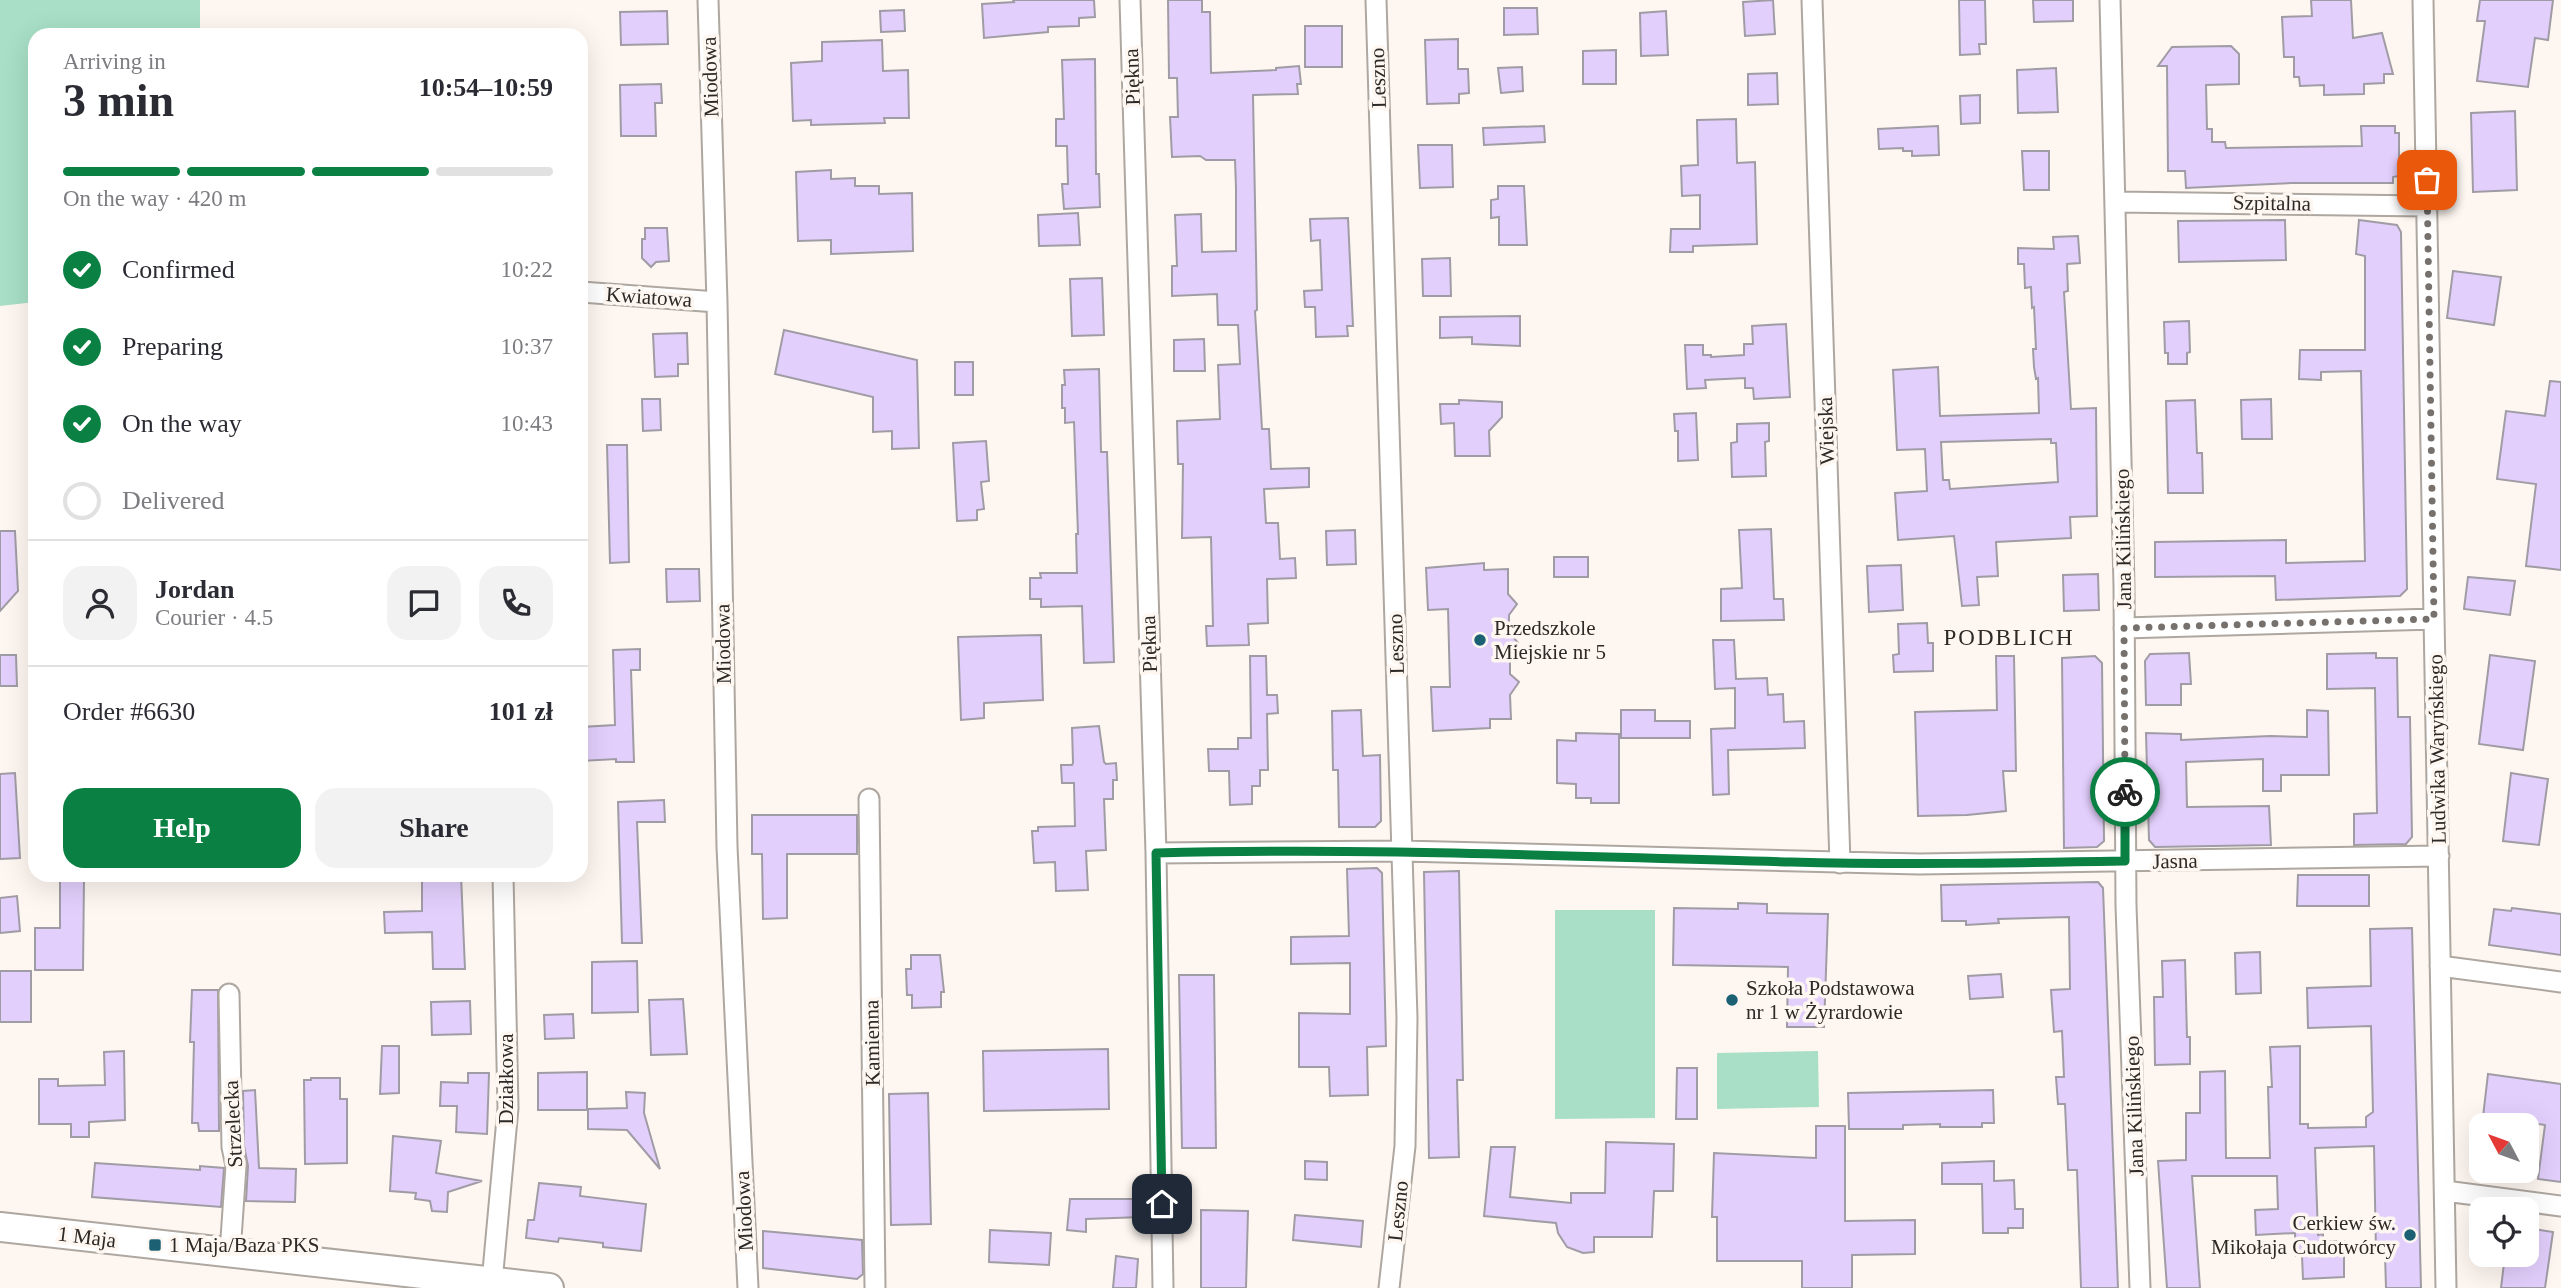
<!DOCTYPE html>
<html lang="en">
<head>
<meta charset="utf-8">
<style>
  :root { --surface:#fff; --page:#f2f2f3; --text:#2b2b33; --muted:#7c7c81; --line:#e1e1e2; --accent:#0b8043 }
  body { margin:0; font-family:"Times New Roman",serif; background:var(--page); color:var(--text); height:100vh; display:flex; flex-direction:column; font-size:26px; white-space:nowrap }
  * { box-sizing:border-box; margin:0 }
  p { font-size:23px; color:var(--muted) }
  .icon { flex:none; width:38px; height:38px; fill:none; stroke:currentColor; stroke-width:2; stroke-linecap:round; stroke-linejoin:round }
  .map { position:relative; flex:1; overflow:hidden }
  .panel { position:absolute; left:28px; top:28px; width:560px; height:854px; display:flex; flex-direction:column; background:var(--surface); border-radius:21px; box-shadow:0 7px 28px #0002 }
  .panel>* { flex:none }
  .needle { width:46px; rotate:311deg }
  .controls { position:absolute; left:2469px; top:1113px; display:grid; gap:14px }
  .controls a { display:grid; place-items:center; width:70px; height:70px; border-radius:14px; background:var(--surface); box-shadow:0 7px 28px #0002; font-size:35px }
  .pin { position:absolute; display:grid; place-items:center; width:60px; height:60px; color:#fff; margin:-30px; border-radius:14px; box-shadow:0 4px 10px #0006 }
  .courier { position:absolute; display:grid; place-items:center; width:70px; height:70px; margin:-35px; border:5px solid #0b8043; border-radius:50%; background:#fff; color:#222; box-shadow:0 2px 9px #0007 }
  .overview em { font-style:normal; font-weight:700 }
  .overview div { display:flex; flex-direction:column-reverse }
  .overview { display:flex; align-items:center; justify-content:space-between; height:119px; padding:0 35px }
  h1 { font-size:46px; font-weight:700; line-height:52px }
  .bar { display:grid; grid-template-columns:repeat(4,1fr); gap:10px 7px; align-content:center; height:84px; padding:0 35px }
  .bar i { height:9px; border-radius:5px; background:var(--line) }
  .bar .active { background:var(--accent) }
  .bar p { grid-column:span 4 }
  .line { display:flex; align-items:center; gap:18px; padding:0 35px; border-top:2px solid var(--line) }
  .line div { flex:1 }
  .round { display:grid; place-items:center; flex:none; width:74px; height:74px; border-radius:21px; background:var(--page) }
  ol { padding:0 35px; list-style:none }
  li { display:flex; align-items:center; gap:21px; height:77px }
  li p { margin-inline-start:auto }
  li .icon { padding:7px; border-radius:50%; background:var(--accent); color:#fff; stroke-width:4 }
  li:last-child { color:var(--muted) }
  li i { width:38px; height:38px; border:4px solid var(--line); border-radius:50% }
  .cta { display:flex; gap:14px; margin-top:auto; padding:14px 35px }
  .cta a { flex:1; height:80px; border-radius:21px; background:var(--accent); color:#fff; font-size:28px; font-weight:700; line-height:80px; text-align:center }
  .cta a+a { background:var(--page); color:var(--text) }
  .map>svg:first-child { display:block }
  .green { fill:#a8dfc6 }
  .building { fill:#e3cffc; stroke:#a09ca5; stroke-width:2; fill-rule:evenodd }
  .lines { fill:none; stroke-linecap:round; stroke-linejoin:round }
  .street-casing { stroke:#aea7a0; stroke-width:23 }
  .secondary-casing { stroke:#aea7a0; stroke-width:32 }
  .street { stroke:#fff; stroke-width:19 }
  .secondary { stroke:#fff; stroke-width:28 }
  .done { stroke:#76716d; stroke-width:7; stroke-dasharray:0 12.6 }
  .route { stroke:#0b8043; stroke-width:9 }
  .poi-dot { fill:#1c6073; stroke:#fef7f1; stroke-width:2.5 }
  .labels { text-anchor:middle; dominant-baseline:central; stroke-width:7; stroke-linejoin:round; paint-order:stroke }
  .street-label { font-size:21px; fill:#2c2926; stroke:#fef7f1 }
  .poi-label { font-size:21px; fill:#2c2926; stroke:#fef7f1; text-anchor:start }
  .neighbourhood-label { font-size:23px; letter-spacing:2px; fill:#2c2926; stroke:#fef7f1 }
</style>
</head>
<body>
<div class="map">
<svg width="2561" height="1288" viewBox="0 0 2561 1288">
  <rect width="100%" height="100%" fill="#fef7f1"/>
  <!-- green -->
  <path class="green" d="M0 0H200V35H35V302L0 306Z
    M1555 910H1655V1118L1555 1119Z
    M1818 1051 1819 1107 1717 1109V1053Z"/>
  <!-- building -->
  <path class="building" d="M1013 0H1094L1095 17 1079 18V26L1048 27V32L984 38 982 4 1014 2Z
    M1168 0H1202V12H1210L1211 73 1276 70V68L1299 66 1301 84H1297L1298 94 1253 95 1257 310 1255 311 1262 429H1269L1271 469 1309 468V487L1264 489 1266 523H1278L1280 559 1295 558 1296 578 1267 579 1268 623 1248 624 1249 645 1207 646 1206 626H1213L1211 537 1182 538 1183 464H1178L1177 421 1220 419 1218 365 1240 364 1238 325H1218L1217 294 1172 296V266H1177L1175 215 1201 214 1202 252 1236 251V188L1235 160H1206L1200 156 1172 157 1170 117H1178L1177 78H1169Z
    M1773 0 1775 34 1745 36 1743 2Z
    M1959 0H1985L1986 44H1979L1980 54 1960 55Z
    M2033 0H2073V21L2034 22Z
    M2311 0H2351L2353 38 2382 33 2393 74H2384V83L2364 84V94L2324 95V85L2300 86 2299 77H2294V57H2284L2282 17 2312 16Z
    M2480 0H2553L2548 40 2535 38 2528 87 2477 81 2485 21H2477Z
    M1504 8H1537L1538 34 1504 35Z
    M904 10 905 31 881 32 880 11Z
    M667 11 668 44 621 45 620 12Z
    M1666 11 1668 55 1641 56 1640 13Z
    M1305 26H1342V67H1305Z
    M1458 39V69H1468L1469 93 1459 94V103L1427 104 1425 40Z
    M882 40 883 71 908 70 909 118H884L885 123 811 125V120L793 121 791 63 822 61V42Z
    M2231 46 2239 54V84L2206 85 2207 129H2212V142H2225L2226 148 2362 146 2361 126H2395V133H2399V176L2393 177V183H2292L2186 188 2185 171H2168L2167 66H2158L2172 47Z
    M1616 50V84H1583V51Z
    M1095 59 1096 174H1099L1100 207 1064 209 1062 184H1068L1067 146H1056V119H1064L1062 60Z
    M1522 67 1523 91 1501 93 1498 68Z
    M2056 68 2058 112 2018 113 2017 70Z
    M1777 73 1778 104 1748 105V74Z
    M661 84 662 103H655L656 136H621L620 85Z
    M1980 95V123L1961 124 1960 96Z
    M2515 111 2517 190 2473 192 2471 113Z
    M1736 119 1737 163 1755 162 1757 244 1693 246V252H1670L1671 229H1700V195L1682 196 1681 166 1698 165 1697 120Z
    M1544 126 1545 142 1484 145 1483 128Z
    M1938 126 1939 155 1912 156V151H1903V148L1879 149 1878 129Z
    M1418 145H1452L1453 187 1420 188Z
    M2022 151H2049V190H2024Z
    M831 170V179L855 178V186H879V194L912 193 913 251 831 254V240L798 241 796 172Z
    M1498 186H1524L1527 245H1499V217L1491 218V200L1498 199Z
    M1078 213 1080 245 1039 246 1038 215Z
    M1348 218 1353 326H1347L1348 336 1316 337 1315 307H1305L1304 291 1322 290 1320 240 1311 241 1310 219Z
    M2285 220 2286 260 2179 262 2178 221Z
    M2359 220 2397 225 2401 232 2407 589 2400 596 2276 600 2275 576 2155 577V542L2286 540V563L2365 561 2361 371 2321 372V380L2299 379 2300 350H2365V256L2356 254Z
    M645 228H667L669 261 656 262 651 267 642 258V239H645Z
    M2078 236 2080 263 2067 264 2068 291 2064 292 2071 409 2096 408 2097 516 2070 517 2071 538 1996 542 1998 576 1977 577 1979 605 1962 606 1954 536 1898 540 1895 493 1927 491 1925 449 1897 450 1893 370 1938 367 1940 416 2039 413 2038 378 2036 379 2034 367 2033 349H2036L2034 307 2032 308 2031 287 2025 288 2024 264H2018V248L2054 249 2053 237ZM2051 439V443H2056L2058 482 1950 489 1949 480H1943L1941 442Z
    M1450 258 1451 296H1423L1422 259Z
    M2453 271 2501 277 2494 325 2447 318Z
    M1102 278 1104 335 1072 336 1070 279Z
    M1520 316V346L1472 344V337L1440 338V317Z
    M2189 321 2190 352 2187 353V364H2168V353H2165L2164 322Z
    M1786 324 1790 397 1754 399 1753 388H1745V378L1705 380 1706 388 1687 389 1685 345H1703V355H1711V357L1744 355V344H1753L1752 326Z
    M784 330 917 360 919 448 892 449V431L873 432V397L775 374Z
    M687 333 688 364H678V376L655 377 653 334Z
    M1204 339 1205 371H1174V340Z
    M955 362H973V395H955Z
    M1099 369 1101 452H1107L1114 662 1084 663 1082 606 1041 607V599H1030V578H1041L1040 573H1077L1076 534H1078L1074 422 1065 423V408H1062V385H1065L1064 370Z
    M2550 381 2561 382V570L2526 566 2536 484 2497 479 2506 411 2545 416Z
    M642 399H660L661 430 643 431Z
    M2271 399 2272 439H2242L2241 400Z
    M1459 400 1502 402V417L1489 431 1490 456H1455L1454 423 1441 424 1440 404H1459Z
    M2195 400 2197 453H2202L2203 493H2168L2166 401Z
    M1696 413 1698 460 1678 461V431H1675L1674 414Z
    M1769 423V441L1765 442 1766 476 1732 477 1731 443 1737 442V424Z
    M986 441 989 481 981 482 984 509 977 510V520L957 521 953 443Z
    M607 445H627L629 562 610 563Z
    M1771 529 1774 599H1783L1784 620 1721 621V589L1742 588 1739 530Z
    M1355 530 1356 564 1327 565 1326 531Z
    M0 531H15L18 591 0 611Z
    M1554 557H1588V577H1554Z
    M1484 563V570L1508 569V594L1517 604 1509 615V632L1518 643 1510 659V674L1519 682 1510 695 1511 719H1490V728L1433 731 1431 687H1450L1448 609 1428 610 1426 568Z
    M1901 565 1903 610 1869 612 1867 566Z
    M666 569H699L700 601 667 602Z
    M2098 574 2099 610 2064 611 2063 575Z
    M2468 577 2515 581 2510 615 2464 609Z
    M1927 623 1928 643H1933V671L1894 672 1893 655 1899 654 1898 624Z
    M1041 635 1043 700 984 703V718L961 720 958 637Z
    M1713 640H1734L1736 679 1767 678 1768 695 1783 694 1784 722 1804 721 1805 748 1728 750 1729 794 1713 795 1711 729 1735 728V688L1715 689Z
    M640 649V670H631L634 762H616V759L581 761V727L615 725 613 650Z
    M2189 653 2191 684H2181V705H2146L2145 661 2150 654Z
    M2376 653V658H2397L2398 717H2410L2412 837 2406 844 2354 845V814L2377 813 2375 688 2327 689V654Z
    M0 655H16L17 686H0Z
    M2490 655 2535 661 2523 750 2479 744Z
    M1250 656H1266L1267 695H1277L1278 713 1267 714 1268 770H1260V786H1252V804L1230 805 1229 771H1209L1208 749H1238V738H1251Z
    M1996 656H2014L2016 771H2003L2006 811 1967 815 1918 816 1915 712 1997 710Z
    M2095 656 2102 663 2104 841 2097 847 2064 848 2062 658Z
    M1361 710 1363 756 1380 755 1381 821 1375 827H1339L1338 770H1333L1332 711Z
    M1621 710H1655V721H1690V738H1621Z
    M2307 710 2328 711 2329 775H2281V791H2263V759L2186 762 2187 807 2269 806 2271 845 2155 847 2149 840 2146 733 2181 734V740L2270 736 2307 737Z
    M1099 726 1104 762 1106 764 1116 763 1117 780H1113V799H1104L1106 850 1086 851 1088 890 1056 891 1055 862 1034 863 1032 831H1038V827L1075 826 1074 783H1062L1061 765H1072L1073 763 1072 728Z
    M1576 733 1619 734V803H1591V798H1576V784L1557 783V740L1576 741Z
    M15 773 20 858 0 859V774Z
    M2511 773 2548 779 2539 845 2503 841Z
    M664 800 665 822H637L642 943H622L618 802Z
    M752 815H857V854H787V918L763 919 762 854H752Z
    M1377 868 1382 873 1386 1046 1367 1047 1368 1095 1330 1096 1329 1067H1299V1013L1350 1014V963L1291 964V937L1349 936 1347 869Z
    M1459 871 1463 1080H1457L1459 1157 1429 1158 1424 872Z
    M422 875H461L465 969H433L432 932 385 933 384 912 422 911Z
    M2298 875H2369V906H2297Z
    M60 879H84L83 970H35V928H60Z
    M2098 882 2103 888 2118 1288H2081L2077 1170H2068L2065 1104H2058L2056 1077H2064L2062 1031 2054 1032 2051 990 2070 989 2069 917 1998 919 1999 923 1966 925V921H1942L1941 885Z
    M17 896 20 931 0 933V898Z
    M1738 903 1767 904V913L1828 914 1824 1027H1787L1788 967 1673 965 1674 908 1738 909Z
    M2512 908 2561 914V955L2489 945 2494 909 2511 911Z
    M2412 928 2421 1288H2386L2385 1254H2376L2374 1146 2315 1148 2318 1235 2323 1234V1242L2344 1241V1277L2303 1279 2302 1256H2296L2295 1233 2256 1235 2255 1210 2278 1209 2277 1176H2192L2200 1288H2167L2158 1161 2186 1160V1113H2200V1072L2225 1071 2226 1158H2270L2268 1087H2272L2270 1047 2300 1046V1124H2308V1128L2366 1127V1117L2373 1112 2371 1026 2308 1028 2307 988 2371 986 2370 929Z
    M2260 952 2261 993 2236 994 2235 953Z
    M911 955H940L944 992H941V1007L912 1008V995H907L906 969H911Z
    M2185 960 2187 1037H2190V1064L2155 1065 2154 997H2163L2162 961Z
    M637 961 638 1012 592 1013V962Z
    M0 971H31V1022H0Z
    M2001 974 2003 997 1970 999 1968 976Z
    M1179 975H1214L1216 1148H1182Z
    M192 990H218L219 1131H199L198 1123H192L194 1042H190Z
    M683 999 687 1054 651 1055 649 1000Z
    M470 1001 471 1034 432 1035 431 1002Z
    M573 1014 574 1038 545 1039 544 1015Z
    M382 1046H399V1093L380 1094Z
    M1108 1049 1109 1109 984 1111 983 1051Z
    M124 1051 125 1120 89 1122V1137H71V1124H39V1079H58V1086L105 1085 104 1052Z
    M1677 1068H1697V1119H1676Z
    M587 1072V1110H538V1073Z
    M468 1073H489L487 1134 456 1132 457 1106H440L441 1082 468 1083Z
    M2488 1074 2561 1084V1182L2538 1179 2545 1125 2483 1117Z
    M311 1078H340V1099H347V1163L305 1164 304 1080H311Z
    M255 1090 259 1168 296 1169 295 1202 246 1201 248 1166 244 1146 243 1091Z
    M1993 1090 1994 1123H1982V1127H1940V1124L1903 1125V1129H1849L1848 1093Z
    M626 1092 645 1093 644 1113 660 1169 627 1130 588 1129V1109L627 1108Z
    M928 1093 931 1224 891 1225 889 1094Z
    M1816 1126H1845V1221L1915 1220V1254L1852 1255V1288H1802V1261H1717V1217H1712L1714 1153 1816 1158Z
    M393 1136 441 1141 436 1173 482 1181 448 1192 447 1212 432 1211 430 1201 415 1199 416 1193 390 1191Z
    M1606 1142 1674 1144 1673 1191H1654L1652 1237H1594V1252L1583 1253 1567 1247 1558 1233 1556 1223 1484 1216 1491 1147H1515L1510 1197 1571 1203V1193H1605Z
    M1305 1161 1327 1162V1180L1305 1179Z
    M1994 1161V1181L2014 1180 2015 1209H2023V1228H2008V1233H1983L1982 1184H1942V1163Z
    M95 1163 200 1170V1166L224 1168 221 1207 92 1197Z
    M539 1183 581 1187 580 1196 646 1204 641 1251 603 1247V1243L559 1238 558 1242 526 1238 528 1220H534Z
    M1070 1199H1141L1142 1217 1086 1219V1232L1067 1230Z
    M1201 1210 1248 1211 1246 1288H1201Z
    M1295 1215 1363 1221 1361 1247 1293 1240Z
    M2527 1228 2553 1232 2545 1288H2501L2505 1255H2527Z
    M990 1230 1051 1233 1049 1265 989 1262Z
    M763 1231 862 1240 863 1274 857 1279 763 1268Z
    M1116 1256 1138 1259 1136 1288H1113Z"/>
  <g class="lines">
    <defs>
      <path id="street" d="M708 0 717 302 727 847 748 1288
        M1130 0 1156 853 1163 1288
        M1376 0 1407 1018 1405 1146 1389 1288
        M1812 0 1840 863
        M2110 0 2124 586 2126 906 2140 1288
        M2423 0 2446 1288
        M2116 202 2427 206
        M581 292 717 302
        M2124 628 2434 619
        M869 799 875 1288
        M1156 853 1402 851 1919 864 2439 856
        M2440 966 2561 982
        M229 994 232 1147 236 1166 230 1253
        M2445 1191 2561 1206
        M492 1282 508 1108 503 875"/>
      <path id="secondary" d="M0 1227 549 1288"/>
    </defs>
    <!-- street casing -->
    <use href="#street" class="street-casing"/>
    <!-- secondary casing -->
    <use href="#secondary" class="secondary-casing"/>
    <!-- street -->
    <use href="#street" class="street"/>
    <!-- secondary -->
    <use href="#secondary" class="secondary"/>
  </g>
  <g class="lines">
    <!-- done -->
    <path class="done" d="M2125 792 2124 628 2434 619 2427 180"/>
    <!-- route -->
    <path class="route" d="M1162 1204 1156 853C1368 847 1579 857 1791 862 1903 865 2014 863 2125 861V792"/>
  </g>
  <!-- markers -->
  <g class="poi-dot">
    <circle cx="1480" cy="640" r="7"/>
    <circle cx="1732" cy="1000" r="7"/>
    <circle cx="2410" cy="1235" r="7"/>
    <rect x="148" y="1238" width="14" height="14" rx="3.5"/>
  </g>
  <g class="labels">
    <!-- street labels -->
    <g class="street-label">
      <text transform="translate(710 77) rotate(-92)">Miodowa</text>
      <text transform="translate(1132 77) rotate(-92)">Piękna</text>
      <text transform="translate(1378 78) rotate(-92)">Leszno</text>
      <text transform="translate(2272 203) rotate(1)">Szpitalna</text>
      <text transform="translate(649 297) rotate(4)">Kwiatowa</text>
      <text transform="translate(1826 431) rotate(-92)">Wiejska</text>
      <text transform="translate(2123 539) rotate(-91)">Jana Kilińskiego</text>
      <text transform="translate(723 644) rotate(-91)">Miodowa</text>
      <text transform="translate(1149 644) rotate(-92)">Piękna</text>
      <text transform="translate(1396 644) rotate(-92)">Leszno</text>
      <text transform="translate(2437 749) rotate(-91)">Ludwika Waryńskiego</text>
      <text transform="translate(2175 861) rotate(-1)">Jasna</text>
      <text transform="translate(872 1043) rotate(-91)">Kamienna</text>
      <text transform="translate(506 1079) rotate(-90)">Działkowa</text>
      <text transform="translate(2134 1106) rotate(-92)">Jana Kilińskiego</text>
      <text transform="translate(233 1124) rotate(-93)">Strzelecka</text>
      <text transform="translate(744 1211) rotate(-93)">Miodowa</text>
      <text transform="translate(1398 1211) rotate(-84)">Leszno</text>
      <text transform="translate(87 1237) rotate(7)">1 Maja</text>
    </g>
    <!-- poi labels -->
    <g class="poi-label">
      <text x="1494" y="628">Przedszkole<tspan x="1494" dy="24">Miejskie nr 5</tspan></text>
      <text x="1746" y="988">Szkoła Podstawowa<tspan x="1746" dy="24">nr 1 w Żyrardowie</tspan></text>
      <text x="2396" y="1223" text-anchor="end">Cerkiew św.<tspan x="2396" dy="24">Mikołaja Cudotwórcy</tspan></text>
      <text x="169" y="1245">1 Maja/Baza PKS</text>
    </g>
    <!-- neighbourhood labels -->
    <g class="neighbourhood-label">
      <text x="2009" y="637">PODBLICH</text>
    </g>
  </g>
</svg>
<div class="controls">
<a><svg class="needle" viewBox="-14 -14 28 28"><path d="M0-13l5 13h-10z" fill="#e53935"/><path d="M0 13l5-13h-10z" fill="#7c7c81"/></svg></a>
<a><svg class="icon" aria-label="locate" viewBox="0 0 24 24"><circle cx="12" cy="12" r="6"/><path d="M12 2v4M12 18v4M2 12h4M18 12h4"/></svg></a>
</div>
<div class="pin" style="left:2427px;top:180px;background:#ea580c"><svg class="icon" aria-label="bag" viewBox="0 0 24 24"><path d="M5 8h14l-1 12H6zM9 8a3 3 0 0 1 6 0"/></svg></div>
<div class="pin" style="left:1162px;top:1204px;background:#1f2937"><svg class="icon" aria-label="home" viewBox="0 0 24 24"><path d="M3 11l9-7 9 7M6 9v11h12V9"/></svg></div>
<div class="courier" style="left:2125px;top:792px"><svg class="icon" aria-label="bike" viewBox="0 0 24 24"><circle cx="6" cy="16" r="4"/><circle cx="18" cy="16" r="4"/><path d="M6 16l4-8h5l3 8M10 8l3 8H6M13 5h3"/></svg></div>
<section class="panel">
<div class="overview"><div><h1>3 min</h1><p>Arriving in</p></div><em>10:54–10:59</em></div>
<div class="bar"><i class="active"></i><i class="active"></i><i class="active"></i><i></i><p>On the way · 420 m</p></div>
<ol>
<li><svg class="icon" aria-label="check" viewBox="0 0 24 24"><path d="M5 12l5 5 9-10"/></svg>Confirmed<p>10:22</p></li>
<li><svg class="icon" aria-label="check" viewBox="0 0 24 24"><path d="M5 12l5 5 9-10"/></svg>Preparing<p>10:37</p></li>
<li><svg class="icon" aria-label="check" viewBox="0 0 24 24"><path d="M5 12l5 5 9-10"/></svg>On the way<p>10:43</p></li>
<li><i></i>Delivered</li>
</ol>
<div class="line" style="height:126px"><a class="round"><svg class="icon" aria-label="person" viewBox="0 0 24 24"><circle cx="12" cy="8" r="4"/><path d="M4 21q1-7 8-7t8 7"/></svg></a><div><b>Jordan</b><p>Courier · 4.5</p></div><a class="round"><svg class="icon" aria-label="chat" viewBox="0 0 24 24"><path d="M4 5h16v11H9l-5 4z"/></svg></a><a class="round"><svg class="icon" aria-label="phone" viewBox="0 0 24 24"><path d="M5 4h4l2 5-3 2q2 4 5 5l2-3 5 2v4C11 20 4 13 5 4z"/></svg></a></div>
<div class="line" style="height:91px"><div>Order #6630</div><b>101 zł</b></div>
<div class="cta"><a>Help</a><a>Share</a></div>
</section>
</div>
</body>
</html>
